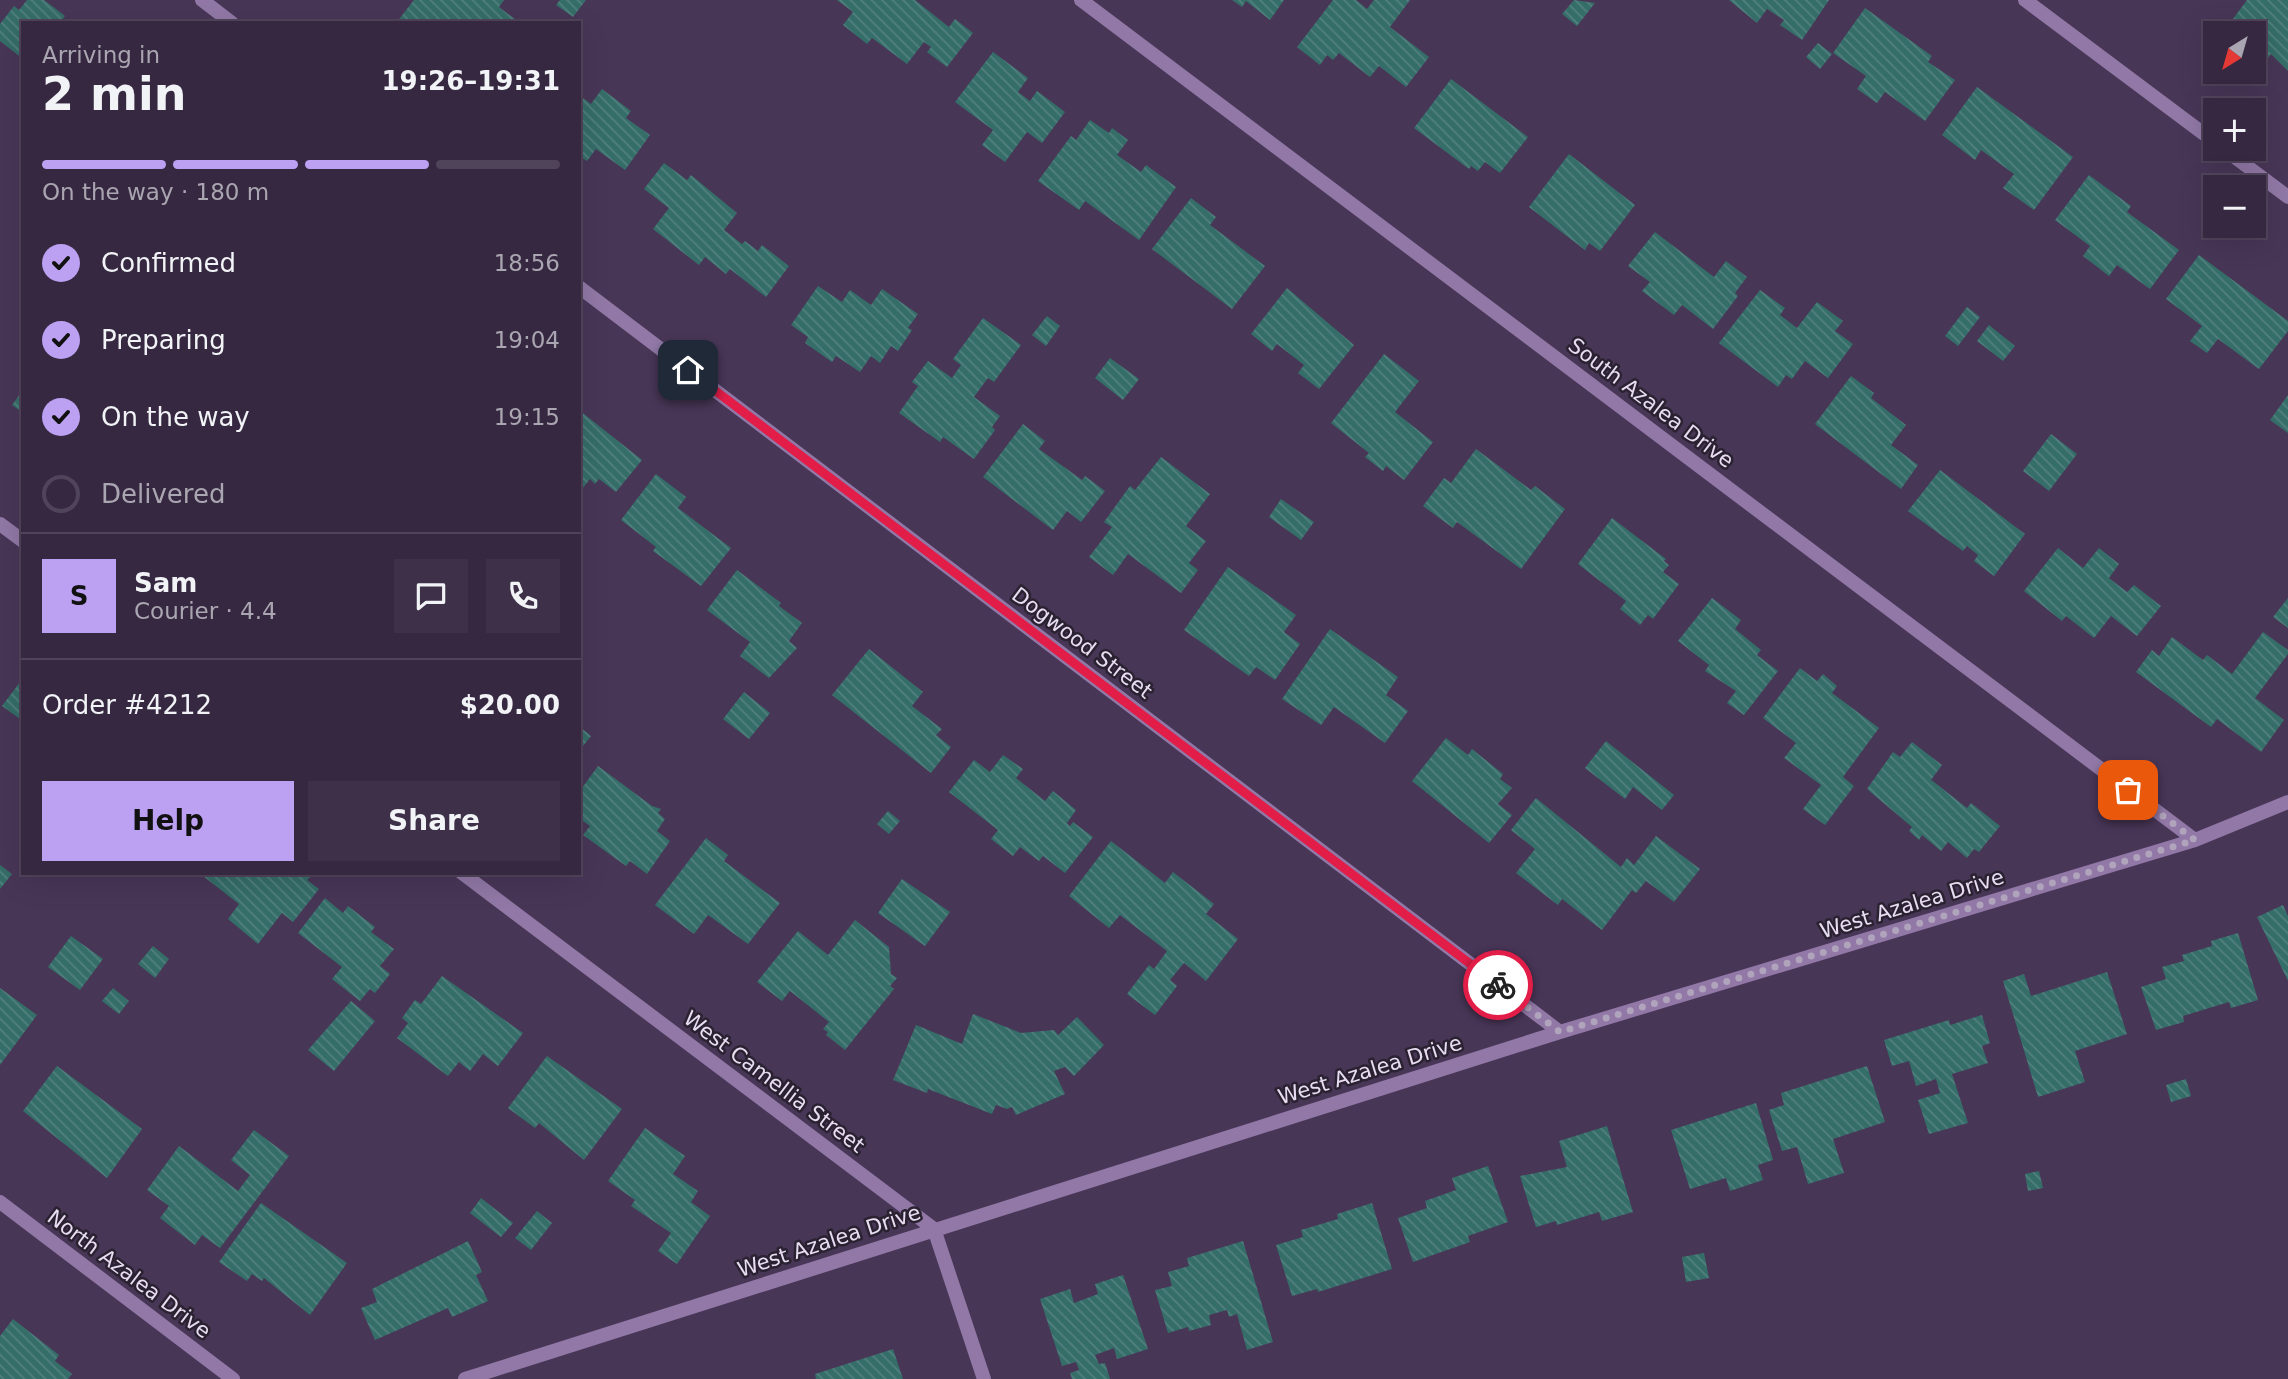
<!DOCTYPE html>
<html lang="en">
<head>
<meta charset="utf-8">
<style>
  :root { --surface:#362841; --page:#3d3048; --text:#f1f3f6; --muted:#aaa6b1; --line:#50445a; --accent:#bca0f2 }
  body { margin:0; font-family:"DejaVu Sans",sans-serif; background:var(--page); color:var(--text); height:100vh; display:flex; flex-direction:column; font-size:26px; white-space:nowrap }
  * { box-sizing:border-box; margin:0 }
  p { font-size:23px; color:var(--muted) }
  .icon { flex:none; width:38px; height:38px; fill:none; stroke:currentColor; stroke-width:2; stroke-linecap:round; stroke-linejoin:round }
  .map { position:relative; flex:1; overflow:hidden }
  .sheet { position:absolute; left:21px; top:21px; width:560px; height:854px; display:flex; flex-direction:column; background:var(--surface); border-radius:0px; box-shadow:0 7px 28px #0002,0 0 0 2px var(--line) }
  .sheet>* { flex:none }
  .needle { width:46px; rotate:217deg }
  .tools { position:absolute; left:2203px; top:21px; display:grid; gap:14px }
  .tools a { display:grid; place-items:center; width:63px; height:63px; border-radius:0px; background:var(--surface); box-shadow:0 7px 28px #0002,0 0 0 2px var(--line); font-size:35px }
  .pin { position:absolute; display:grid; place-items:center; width:60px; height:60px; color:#fff; margin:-30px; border-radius:14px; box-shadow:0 4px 10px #0006 }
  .courier { position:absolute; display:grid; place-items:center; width:70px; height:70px; margin:-35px; border:5px solid #e11d48; border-radius:50%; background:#fff; color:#222; box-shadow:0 2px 9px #0007 }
  .headline em { font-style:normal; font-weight:700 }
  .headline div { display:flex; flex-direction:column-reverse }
  .headline { display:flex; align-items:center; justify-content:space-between; height:119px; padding:0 21px }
  h1 { font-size:46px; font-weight:700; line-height:52px }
  .bar { display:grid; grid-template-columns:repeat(4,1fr); gap:10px 7px; align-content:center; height:84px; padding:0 21px }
  .bar i { height:9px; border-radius:5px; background:var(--line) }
  .bar .active { background:var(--accent) }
  .bar p { grid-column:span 4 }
  .line { display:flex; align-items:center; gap:18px; padding:0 21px; border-top:2px solid var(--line) }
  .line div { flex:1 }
  .round { display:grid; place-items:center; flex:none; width:74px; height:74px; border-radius:0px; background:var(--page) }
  ol { padding:0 21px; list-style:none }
  li { display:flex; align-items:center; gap:21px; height:77px }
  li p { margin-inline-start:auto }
  li .icon { padding:7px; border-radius:50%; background:var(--accent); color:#111; stroke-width:4 }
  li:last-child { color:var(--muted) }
  li i { width:38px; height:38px; border:4px solid var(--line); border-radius:50% }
  .primary-button { display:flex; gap:14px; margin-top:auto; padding:14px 21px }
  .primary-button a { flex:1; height:80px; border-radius:0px; background:var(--accent); color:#111; font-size:28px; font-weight:700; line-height:80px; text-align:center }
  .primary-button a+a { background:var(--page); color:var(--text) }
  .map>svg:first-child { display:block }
  .building { fill:url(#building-back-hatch) }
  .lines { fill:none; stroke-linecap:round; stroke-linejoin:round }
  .street { stroke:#9178a6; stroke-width:14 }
  .done { stroke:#b0a3bc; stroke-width:7; stroke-dasharray:0 12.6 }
  .route { stroke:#e11d48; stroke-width:9 }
  .labels { text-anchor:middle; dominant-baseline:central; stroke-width:5; stroke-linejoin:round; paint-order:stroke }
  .street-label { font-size:21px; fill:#e8ddf2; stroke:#2a2231 }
</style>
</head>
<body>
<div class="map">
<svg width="2288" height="1379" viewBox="0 0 2288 1379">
  <defs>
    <pattern id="building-back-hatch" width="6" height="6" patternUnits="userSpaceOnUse" patternTransform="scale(1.75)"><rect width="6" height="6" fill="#356d69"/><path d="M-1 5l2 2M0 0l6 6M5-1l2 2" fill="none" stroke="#52817f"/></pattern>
  </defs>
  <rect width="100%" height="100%" fill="#483657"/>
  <!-- building -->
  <path class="building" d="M27 0H44L65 16 59 23H23V59L0 41V24L14 6 19 10Z
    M414 0H504L499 7 520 23H396Z
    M560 0H586L573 17 556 5Z
    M837 0H915L949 27 955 19 973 33 947 67 927 52 931 47 924 42 907 64 872 38 867 44 843 25 853 12Z
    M1232 0H1284L1270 20 1246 1 1242 7Z
    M1333 0H1356L1367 9 1374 0H1410L1390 27 1429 57 1406 87 1379 66 1370 77 1339 53 1333 60 1327 55 1320 65 1297 47Z
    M1574 0 1595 3 1577 26 1562 14Z
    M1729 0H1829L1802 40 1780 25 1784 20 1767 9 1757 23Z
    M2247 0H2288V71L2271 54 2268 58 2254 48V33H2235L2227 27Z
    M1865 8 1932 56 1928 62 1955 80 1925 121 1885 92 1877 103 1857 89 1866 76 1833 53Z
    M1818 43 1832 54 1820 69 1806 57Z
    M993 52 1028 78 1018 92 1030 101 1037 91 1065 112 1042 143 1027 132 1005 162 982 145 993 130 955 102Z
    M1451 79 1528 137 1500 173 1485 162 1478 171 1471 166 1469 169 1414 128Z
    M1977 87 2073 157 2034 210 2003 188 2014 174 1981 150 1975 160 1942 135Z
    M602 89 631 111 626 118 650 135 625 170 596 149 587 161 579 156V95L591 104Z
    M1090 120 1109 133 1112 128 1128 140 1117 155 1141 172 1146 165 1176 187 1139 240 1085 201 1079 210 1038 181 1071 136 1076 140Z
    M1569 154 1635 205 1600 251 1589 243 1585 250 1529 207Z
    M664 163 687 180 691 175 737 213 724 230 742 244 745 241 758 251 762 245 789 266 766 297 730 269 726 274 705 257 699 265 653 229 669 208 644 189Z
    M2089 175 2131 206 2127 212 2179 250 2150 289 2117 265 2109 276 2083 256 2090 246 2055 220Z
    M1191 198 1216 217 1210 225 1265 266 1232 309 1152 249Z
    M1655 232 1714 277 1726 261 1747 277 1735 293 1738 296 1713 329 1682 305 1674 315 1642 291 1650 282 1628 266Z
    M2199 255 2288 321V331L2259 369 2218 339 2207 353 2190 341 2202 326 2166 299Z
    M818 286 842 302 850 290 871 305 882 289 918 314 908 328 912 330 898 351 891 346 880 363 871 356 860 372 836 356 832 362 805 343 808 337 791 325Z
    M1287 288 1354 345 1319 389 1298 373 1304 365 1277 344 1272 351 1251 334Z
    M1760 290 1785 308 1780 315 1797 328 1817 302 1843 321 1835 331 1853 344 1828 378 1805 361 1792 379 1786 375 1778 387 1719 343Z
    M1967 307 1980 317 1958 346 1945 336Z
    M1047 316 1060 326 1046 346 1032 335Z
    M983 318 1021 345 994 382 988 378 974 397 1000 416 992 427 995 430 974 459 943 437 940 442 899 413 918 386 912 382 928 361 952 378 961 365 953 359Z
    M1989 325 2015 346 2003 361 1977 341Z
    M1384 354 1419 381 1395 412 1433 442 1404 480 1386 466 1383 471 1365 457 1369 453 1331 423Z
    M1110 358 1139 379 1123 400 1095 378Z
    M1851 376 1874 393 1871 398 1906 425 1891 445 1918 465 1901 489 1815 424Z
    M23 390V413L12 405Z
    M2288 395V433L2270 420Z
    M579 410 642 460 616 492 599 479 595 484 590 479 579 493Z
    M1023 424 1045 441 1039 449 1082 480 1085 476 1105 491 1081 522 1067 511 1053 530 983 477Z
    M2051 434 2077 454 2049 491 2023 471Z
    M1476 449 1531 490 1535 486 1565 509 1521 569 1457 522 1453 528 1423 506 1444 478 1451 483Z
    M1161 457 1210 494 1186 526 1206 541 1189 563 1198 570 1181 593 1128 554 1113 575 1089 557 1112 527 1104 522 1130 486 1135 490Z
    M1940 470 2025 534 1994 576 1974 561 1978 555 1967 546 1963 551 1908 511Z
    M656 474 686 497 678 508 731 548 701 586 653 551 656 547 621 520Z
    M1281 499 1314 522 1301 540 1269 517Z
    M1612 518 1666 559 1664 561 1669 565 1663 572 1679 584 1653 619 1648 615 1640 625 1620 609 1626 601 1578 564Z
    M2058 548 2083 568 2099 548 2119 564 2109 578 2127 592 2134 585 2161 606 2137 636 2111 616 2094 638 2066 616 2062 621 2024 591Z
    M1228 567 1296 615 1284 632 1300 644 1275 680 1256 667 1249 676 1184 630Z
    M737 570 781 603 779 606 802 623 789 641 797 648 769 678 740 656 750 642 707 610Z
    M1712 598 1741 620 1735 629 1761 650 1757 655 1778 671 1744 715 1727 703 1736 691 1705 671 1709 665 1678 641Z
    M2288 598V628L2273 617Z
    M1330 629 1398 677 1386 695 1408 711 1385 743 1334 707 1321 725 1282 699Z
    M2263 632 2288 650V654L2255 698 2284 720 2261 752 2217 719 2211 727 2136 672 2152 650 2159 656 2172 637 2203 660 2207 655 2232 674Z
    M869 649 923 692 912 706 942 729 936 735 951 747 931 773 832 695Z
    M1800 668 1817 681 1823 674 1837 686 1832 693 1879 728 1843 777 1854 786 1825 825 1803 809 1821 785 1784 758 1796 743 1763 718Z
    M23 678V721L2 706Z
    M744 692 770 713 749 739 723 719Z
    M579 726 591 736 579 751Z
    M1446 738 1468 755 1472 749 1503 774 1500 779 1512 788 1498 804 1512 815 1489 843 1412 781Z
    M1606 741 1674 795 1662 810 1633 787 1625 799 1585 768Z
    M1912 742 1942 765 1931 780 1934 782 1967 808 1971 803 2000 826 1979 852 1974 849 1967 858 1948 842 1941 851 1922 835 1919 840 1909 831 1912 827 1867 789 1893 752 1900 757Z
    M1003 755 1023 769 1016 778 1045 801 1053 791 1076 810 1067 823 1070 826 1073 822 1093 837 1065 873 1043 856 1039 861 1020 847 1013 856 991 839 998 830 949 792 974 760 990 772Z
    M598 766 652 806 661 809 658 813 665 819 657 831 670 841 647 874 630 861 626 866 583 835 590 826 579 818V792Z
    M1536 798 1621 867 1627 858 1634 865 1656 836 1700 869 1674 902 1646 881 1636 893 1632 890 1602 930 1562 899 1558 905 1516 873 1535 849 1511 830Z
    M888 811 900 821 889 834 877 824Z
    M706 838 728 855 724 861 780 903 748 944 708 915 694 934 655 905Z
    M1111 841 1165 883 1173 872 1214 904 1206 914 1238 939 1206 981 1184 963 1170 980 1177 986 1155 1015 1127 994 1149 965 1154 969 1167 951 1120 915 1109 928 1069 896Z
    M0 865 12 874 0 889Z
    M205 873H304L310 877 307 880 319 889 293 922 282 913 258 944 228 919 239 904 203 876Z
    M902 879 950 912 925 946 878 913Z
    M325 898 343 913 348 906 375 927 371 932 394 949 380 966 390 974 375 993 370 989 360 1001 332 979 342 967 298 933Z
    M2283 905 2288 916V981L2257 917Z
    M855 920 889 947 891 974 897 978 890 986 894 989 845 1050 826 1035 828 1032 823 1029 829 1022 790 991 782 1001 757 982 798 931 828 955Z
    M2238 933 2258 1000 2231 1008 2229 1002 2183 1016 2184 1022 2156 1030 2141 987 2166 979 2162 967 2184 961 2182 955 2212 946 2211 941Z
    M71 936 103 959 80 990 48 967Z
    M153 946 169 959 155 978 138 964Z
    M2107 972 2127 1034 2075 1051 2085 1082 2038 1097 2003 981 2024 974 2031 996Z
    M442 976 523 1033 498 1066 483 1054 470 1071 459 1062 448 1076 397 1038 408 1023 402 1018 415 1000 421 1004Z
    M0 988 37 1015 0 1065Z
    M113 988 129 1001 119 1014 102 1001Z
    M351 1001 375 1021 334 1071 308 1050Z
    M973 1014 1021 1033 1054 1030 1058 1035 1077 1017 1104 1045 1074 1076 1065 1067 1054 1071 1065 1094 1016 1115 1012 1107 1007 1109 996 1105 992 1114 928 1089 927 1093 893 1080 916 1025 962 1044Z
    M1982 1015 1990 1043 1982 1046 1988 1063 1952 1074 1968 1123 1929 1134 1918 1100 1940 1093 1936 1079 1916 1086 1909 1061 1892 1066 1884 1040 1949 1020 1950 1025Z
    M547 1056 622 1109 584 1160 539 1123 535 1128 508 1108Z
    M57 1066 142 1129 107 1178 23 1111Z
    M1867 1066 1885 1122 1833 1139 1844 1173 1808 1184 1797 1147 1782 1151 1769 1110 1784 1105 1781 1093Z
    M2186 1079 2191 1096 2171 1102 2166 1085Z
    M1756 1103 1773 1160 1758 1165 1763 1180 1730 1191 1726 1178 1690 1189 1671 1130Z
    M1607 1126 1633 1212 1602 1221 1599 1212 1557 1225 1556 1221 1536 1227 1520 1176 1567 1167 1559 1141Z
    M645 1128 685 1156 673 1174 698 1191 691 1202 710 1216 677 1264 658 1251 671 1233 631 1206 635 1200 608 1181Z
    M254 1130 289 1156 220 1248 202 1235 195 1245 160 1218 169 1206 147 1190 179 1146 238 1191 250 1175 231 1160Z
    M1488 1166 1508 1222 1468 1236 1470 1242 1413 1262 1398 1218 1427 1208 1425 1201 1456 1190 1452 1178Z
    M2039 1171 2043 1188 2028 1191 2025 1174Z
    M481 1198 513 1223 501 1237 470 1213Z
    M261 1203 347 1263 310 1315 264 1278 262 1281 252 1274 247 1281 219 1262Z
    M1372 1203 1392 1269 1318 1292 1317 1289 1292 1296 1276 1245 1303 1237 1301 1230 1338 1219 1337 1214Z
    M537 1211 552 1223 531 1250 515 1238Z
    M468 1241 482 1272 476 1275 488 1301 452 1317 448 1308 375 1340 361 1308 377 1302 372 1289Z
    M1243 1241 1273 1342 1247 1350 1237 1314 1229 1317 1227 1310 1209 1315 1211 1325 1189 1331 1188 1327 1168 1333 1155 1290 1172 1286 1168 1272 1189 1266 1187 1258Z
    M1704 1253 1709 1278 1686 1282 1682 1257Z
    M1123 1275 1148 1349 1117 1359 1114 1348 1095 1355 1099 1364 1105 1363 1110 1379H1072L1070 1373 1079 1370 1076 1362 1062 1366 1040 1299 1070 1289 1074 1303 1098 1294 1095 1284Z
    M13 1319 59 1355 55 1361 72 1374 68 1379H0V1336Z
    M893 1349 903 1379H816L815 1374Z"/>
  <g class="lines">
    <!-- street -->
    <path class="street" d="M202 0 232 23
      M1081 0 2195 840
      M2025 0 2216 143
      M2224 149 2288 197
      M579 287 1560 1032
      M0 524 23 541
      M462 873 934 1229 984 1379
      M0 1202 233 1379
      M465 1379 1560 1032 2195 840 2288 802"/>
  </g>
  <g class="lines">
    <!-- done -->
    <path class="done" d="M1498 985 1560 1032 2195 840 2128 790"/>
    <!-- route -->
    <path class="route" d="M688 370 1498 985"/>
  </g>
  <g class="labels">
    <!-- street labels -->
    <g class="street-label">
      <text transform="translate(1651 403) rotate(37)">South Azalea Drive</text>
      <text transform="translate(1082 643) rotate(37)">Dogwood Street</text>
      <text transform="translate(1912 904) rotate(-17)">West Azalea Drive</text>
      <text transform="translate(1370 1070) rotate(-17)">West Azalea Drive</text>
      <text transform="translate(774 1082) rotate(37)">West Camellia Street</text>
      <text transform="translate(829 1241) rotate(-18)">West Azalea Drive</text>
      <text transform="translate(129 1274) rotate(37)">North Azalea Drive</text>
    </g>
  </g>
</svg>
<div class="tools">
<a><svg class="needle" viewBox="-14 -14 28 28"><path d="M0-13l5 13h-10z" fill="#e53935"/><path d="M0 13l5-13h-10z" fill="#aaa6b1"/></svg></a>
<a>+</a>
<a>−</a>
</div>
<div class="pin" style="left:2128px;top:790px;background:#ea580c"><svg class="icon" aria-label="bag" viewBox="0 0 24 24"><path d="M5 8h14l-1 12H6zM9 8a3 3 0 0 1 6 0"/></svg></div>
<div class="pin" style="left:688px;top:370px;background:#1f2937"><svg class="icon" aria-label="home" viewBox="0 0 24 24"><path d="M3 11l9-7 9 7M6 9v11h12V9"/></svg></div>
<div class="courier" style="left:1498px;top:985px"><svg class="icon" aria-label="bike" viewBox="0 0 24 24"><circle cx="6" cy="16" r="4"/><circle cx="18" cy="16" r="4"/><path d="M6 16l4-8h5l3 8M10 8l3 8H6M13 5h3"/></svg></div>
<section class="sheet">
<div class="headline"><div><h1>2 min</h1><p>Arriving in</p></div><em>19:26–19:31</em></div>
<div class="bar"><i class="active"></i><i class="active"></i><i class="active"></i><i></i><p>On the way · 180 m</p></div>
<ol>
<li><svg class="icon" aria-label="check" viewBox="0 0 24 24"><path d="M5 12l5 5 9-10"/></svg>Confirmed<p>18:56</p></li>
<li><svg class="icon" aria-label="check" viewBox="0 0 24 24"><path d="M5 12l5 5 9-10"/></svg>Preparing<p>19:04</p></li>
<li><svg class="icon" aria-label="check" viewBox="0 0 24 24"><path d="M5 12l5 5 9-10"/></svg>On the way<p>19:15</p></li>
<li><i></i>Delivered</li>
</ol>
<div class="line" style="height:126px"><b class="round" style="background:var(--accent);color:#111">S</b><div><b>Sam</b><p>Courier · 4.4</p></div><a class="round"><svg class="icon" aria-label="chat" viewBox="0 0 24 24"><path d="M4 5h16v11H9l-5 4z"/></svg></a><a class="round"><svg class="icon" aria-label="phone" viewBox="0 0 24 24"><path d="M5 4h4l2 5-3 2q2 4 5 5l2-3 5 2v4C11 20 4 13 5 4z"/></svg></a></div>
<div class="line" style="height:91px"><div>Order #4212</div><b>$20.00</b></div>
<div class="primary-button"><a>Help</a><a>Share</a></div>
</section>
</div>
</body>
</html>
